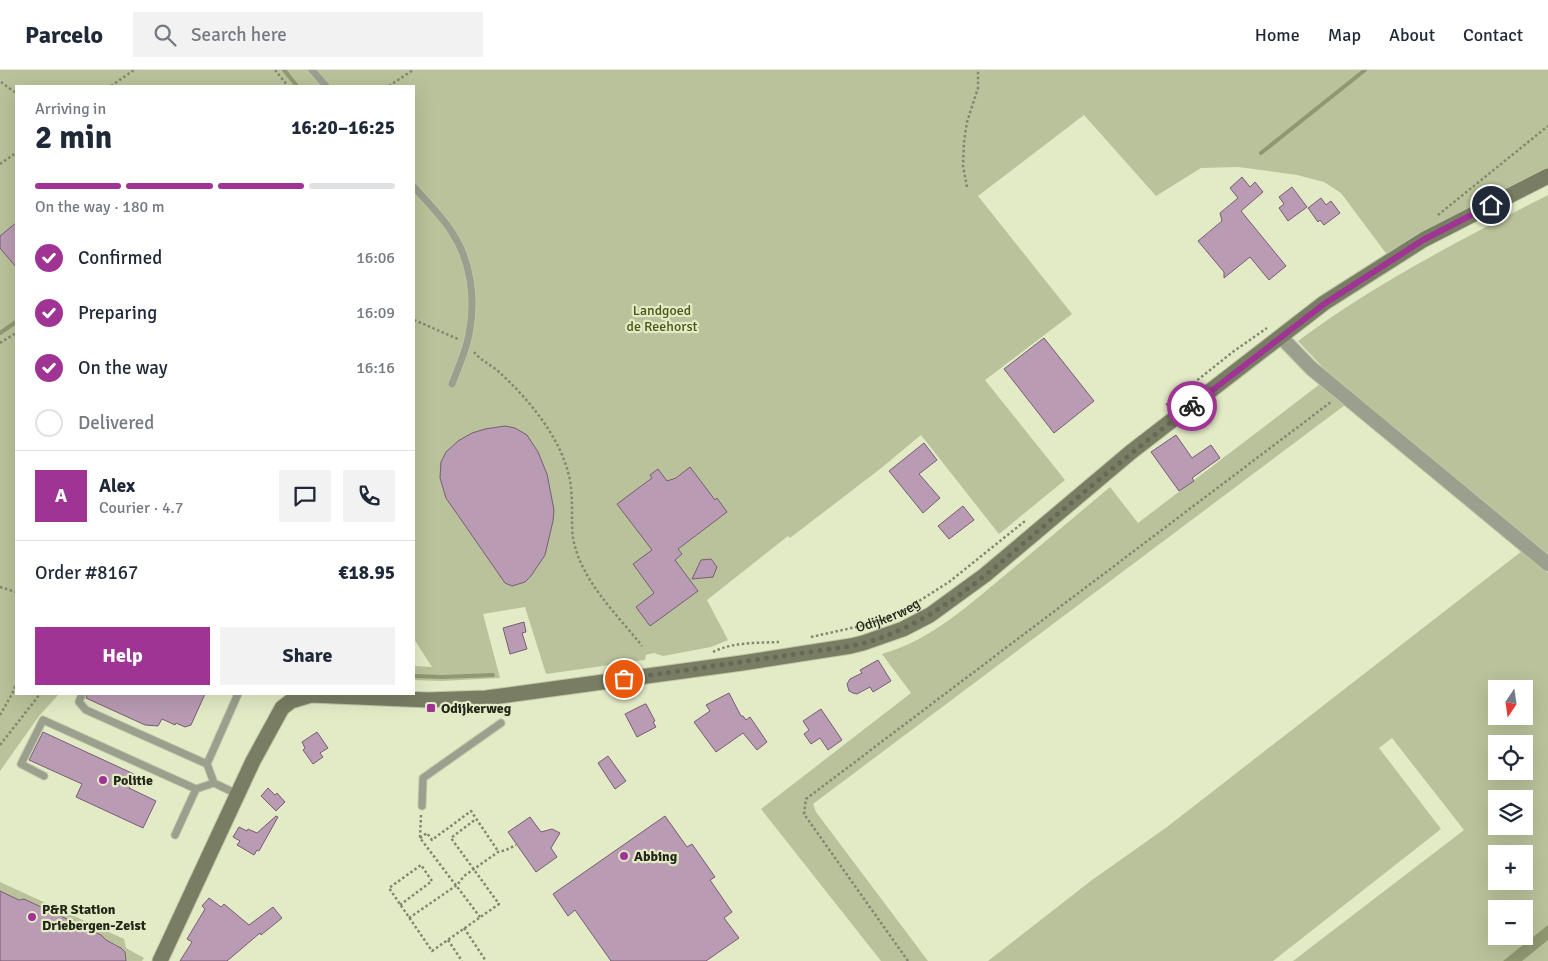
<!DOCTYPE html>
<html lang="en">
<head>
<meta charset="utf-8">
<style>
  :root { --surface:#fff; --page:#f2f2f3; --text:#1f2937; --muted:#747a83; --line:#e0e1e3; --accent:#9f3495 }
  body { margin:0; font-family:Signika,sans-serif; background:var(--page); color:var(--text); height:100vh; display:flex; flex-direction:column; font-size:19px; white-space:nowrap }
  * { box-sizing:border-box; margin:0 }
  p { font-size:16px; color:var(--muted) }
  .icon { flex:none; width:28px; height:28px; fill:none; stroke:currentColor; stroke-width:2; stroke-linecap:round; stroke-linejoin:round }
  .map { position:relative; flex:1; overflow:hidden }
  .panel { position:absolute; left:15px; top:15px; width:400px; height:610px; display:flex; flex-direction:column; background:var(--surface); border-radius:0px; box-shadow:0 5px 20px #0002 }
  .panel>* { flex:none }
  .needle { width:32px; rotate:193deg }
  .buttons { position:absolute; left:1488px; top:610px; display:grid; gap:10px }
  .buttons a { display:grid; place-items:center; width:45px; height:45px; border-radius:0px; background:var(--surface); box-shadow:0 5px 20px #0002; font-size:25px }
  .pin { position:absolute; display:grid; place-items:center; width:42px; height:42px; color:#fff; margin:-21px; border:2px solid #fff; border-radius:50%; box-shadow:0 1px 5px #0007 }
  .courier { position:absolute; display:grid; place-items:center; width:50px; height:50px; margin:-25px; border:4px solid #9f3495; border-radius:50%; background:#fff; color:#222; box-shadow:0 1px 6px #0007 }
  .summary em { font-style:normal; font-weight:700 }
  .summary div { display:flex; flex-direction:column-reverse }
  .summary { display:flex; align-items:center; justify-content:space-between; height:85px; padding:0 20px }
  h1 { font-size:32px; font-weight:700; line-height:38px }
  .bar { display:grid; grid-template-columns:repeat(4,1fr); gap:8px 5px; align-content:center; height:60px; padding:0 20px }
  .bar i { height:6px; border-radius:4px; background:var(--line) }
  .bar .current { background:var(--accent) }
  .bar p { grid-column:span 4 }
  .line { display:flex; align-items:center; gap:12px; padding:0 20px; border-top:1px solid var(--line) }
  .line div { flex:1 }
  .round { display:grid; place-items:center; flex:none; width:52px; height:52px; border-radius:0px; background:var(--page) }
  ol { padding:0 20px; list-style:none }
  li { display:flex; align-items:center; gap:15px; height:55px }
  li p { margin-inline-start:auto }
  li .icon { padding:5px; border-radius:50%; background:var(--accent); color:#fff; stroke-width:4 }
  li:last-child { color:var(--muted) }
  li i { width:28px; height:28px; border:2px solid var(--line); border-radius:50% }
  .cta { display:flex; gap:10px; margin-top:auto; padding:10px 20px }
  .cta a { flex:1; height:58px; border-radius:0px; background:var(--accent); color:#fff; font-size:20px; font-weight:700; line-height:58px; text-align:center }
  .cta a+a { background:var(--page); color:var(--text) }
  header { display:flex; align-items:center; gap:30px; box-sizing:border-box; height:70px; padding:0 25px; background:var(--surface); border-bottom:1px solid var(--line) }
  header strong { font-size:24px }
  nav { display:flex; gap:28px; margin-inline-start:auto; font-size:18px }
  .search { width:350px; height:45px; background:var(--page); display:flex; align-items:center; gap:12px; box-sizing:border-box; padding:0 18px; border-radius:0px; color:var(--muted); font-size:19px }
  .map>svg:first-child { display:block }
  .green { fill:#b9c29a; fill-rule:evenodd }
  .water { fill:#8f9870 }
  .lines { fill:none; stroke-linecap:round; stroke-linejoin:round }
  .stream { stroke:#8f9870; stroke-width:4 }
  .building { fill:#b99bb4; stroke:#785d73 }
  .lane-casing { stroke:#bfc7a6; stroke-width:9 }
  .street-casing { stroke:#bfc7a6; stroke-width:16 }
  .secondary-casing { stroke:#bfc7a6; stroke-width:17 }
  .path { stroke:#82886f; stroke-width:2.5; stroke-dasharray:2.5 2.5; stroke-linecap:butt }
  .lane { stroke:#9b9f8d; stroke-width:7 }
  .street { stroke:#9b9f8d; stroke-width:14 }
  .secondary { stroke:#787d63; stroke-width:15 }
  .done { stroke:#656a54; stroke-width:5; stroke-dasharray:0 9 }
  .route { stroke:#9f3495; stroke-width:6 }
  .poi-dot { fill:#9f3495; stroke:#e2eac6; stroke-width:2 }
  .labels { text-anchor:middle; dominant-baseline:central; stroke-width:4.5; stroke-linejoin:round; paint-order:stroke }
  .park-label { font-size:14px; fill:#4c5615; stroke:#e2eac6 }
  .street-label { font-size:14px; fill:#222517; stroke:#e2eac6 }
  .poi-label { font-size:14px; font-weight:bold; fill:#222517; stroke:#e2eac6; text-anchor:start }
</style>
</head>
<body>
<header>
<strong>Parcelo</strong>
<div class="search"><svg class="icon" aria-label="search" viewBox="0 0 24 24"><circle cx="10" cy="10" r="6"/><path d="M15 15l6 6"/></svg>Search here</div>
<nav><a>Home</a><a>Map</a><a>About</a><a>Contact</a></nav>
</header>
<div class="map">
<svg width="1548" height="891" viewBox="0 0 1548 891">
  <rect width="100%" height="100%" fill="#e2eac6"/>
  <!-- green -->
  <path class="green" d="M0 0H1548V99L1388 186 1341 123 1324 112 1297 105 1238 97 1201 98 1156 126 1084 45 978 126 1072 244 985 310 1065 410 999 464 921 365 880 399 790 468 788 466 707 530 728 570 711 577 663 586 654 583 646 585 645 590 546 604 525 537 483 544 500 608 441 611 414 610V596L432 597 414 569V16H16V624H59L39 646 0 701Z
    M1548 125V487L1329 304 1298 271C1376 213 1462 169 1548 125Z
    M1320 314 1345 335 813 734 816 742 928 891H881L761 739 911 623 882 584C932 570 971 533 1010 501 1043 473 1077 445 1110 417L1138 453Z
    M1522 481 1548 503V891H1293L1464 760 1392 668 1379 678 1441 759 1273 891H988L1092 810 1167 757ZM1496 619H1524V646H1496ZM1496 674H1524V701H1496ZM1496 729H1524V756H1496ZM1496 784H1524V811H1496ZM1496 839H1524V866H1496Z
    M0 812 124 869 126 878 144 888 142 891H124L119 876 106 870 101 865 26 830 17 829 0 821Z"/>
  <!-- water -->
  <path class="water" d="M1548 855V870L1522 891H1503Z"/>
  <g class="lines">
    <!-- stream -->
    <path class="stream" d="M284 0 297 16
      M1261 83 1365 0
      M0 263 16 252
      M414 606 442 607 493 605"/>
  </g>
  <!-- building -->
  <path class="building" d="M1242 107 1250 117 1255 112 1263 122 1241 141 1286 196 1269 210 1250 187 1224 208V202L1198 171 1222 151 1220 143 1238 128 1230 118Z
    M1292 117 1307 137 1288 151 1279 138 1284 134 1279 127Z
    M1321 128 1326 135 1331 131 1340 143 1324 155 1320 150 1318 152 1308 138Z
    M16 153V197L0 178V166Z
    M1044 268 1094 331 1054 363 1004 299Z
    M505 356 515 358 527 365 538 382 547 404 554 440 553 451 545 485 531 506 525 512 512 516 505 513 446 428 440 408 441 392 446 382 458 371 472 363 485 359Z
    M1176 365 1192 388 1211 375 1220 388 1192 408 1194 411 1179 421 1151 382Z
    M924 373 937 390 919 404 940 428 923 443 889 401Z
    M690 397 715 430 717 428 727 442 678 479 682 484 675 490 698 521 650 556 636 537 654 523 633 494 652 480 617 434 652 408 650 405 658 399 667 411 676 408Z
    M963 436 974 450 949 469 938 456Z
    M711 489 717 497 713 507 692 509 701 490Z
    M524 552 526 562 522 563 527 579 510 584 503 558Z
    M878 590 891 611 873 622 870 617 857 624 853 623 849 621 847 614 850 609 862 603 860 600Z
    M729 623 741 646H743L746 650 750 647 767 672 757 680 743 663 716 682 694 652 710 641 706 635Z
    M87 624H205L191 655 185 657 176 653 175 655 162 649 158 656 145 655 86 628Z
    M645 634H646L655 651 653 652 656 657 637 667 625 644Z
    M821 639 842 670 828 680 820 668 811 674 804 664 809 660 803 651Z
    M43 662 136 705 129 718 156 731 143 758 76 727 82 714 29 690Z
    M317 662 328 678 320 683 323 687 313 694 303 680 305 678 302 672Z
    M608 686 626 711 615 719 598 693Z
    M268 718 275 725 277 723 285 732 276 741 261 726Z
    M276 746 278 747 259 781 257 780 254 785 237 775 240 771 233 767 239 757 247 761 248 759 257 763Z
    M665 746 687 777 692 774 715 807 710 810 732 842 724 848 739 868 706 891H611L575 840 568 846 553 824Z
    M530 747 541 762 552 759 560 763 551 778 557 787 536 802 508 762Z
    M0 821 19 830 24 829 101 865 106 870 121 878 125 882 126 891H0Z
    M209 828 221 837 224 834 249 855 273 837 282 848 261 865 260 863 227 891H180L192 872 187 869 205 839 202 836Z"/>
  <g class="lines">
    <defs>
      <path id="lane" d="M312 0 326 16
        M414 117C426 131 441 145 451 161 471 190 476 229 469 264 466 281 458 298 452 314
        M82 624 79 632 86 640 207 694
        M44 706 21 694 43 650 196 719 175 765
        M214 713 237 724
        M196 719 214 713 207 694 238 624
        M422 736 423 708 501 653"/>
      <path id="street" d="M1281 267 1311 298 1548 494"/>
      <path id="secondary" d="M160 891 253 691 282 638 291 631 311 625 428 630 486 628 742 593 851 576 863 573 903 559 930 545 985 505 1131 382 1324 233 1423 170 1548 106"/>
    </defs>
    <!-- lane casing -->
    <use href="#lane" class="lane-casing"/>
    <!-- street casing -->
    <use href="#street" class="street-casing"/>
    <!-- secondary casing -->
    <use href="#secondary" class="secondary-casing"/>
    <!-- path -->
    <g class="path">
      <path d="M275 0 288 16"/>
      <path d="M1 12 16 23"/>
      <path d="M111 16 134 0"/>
      <path d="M389 16 413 0"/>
      <path d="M0 94 16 83"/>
      <path d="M967 117 963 96 964 72 967 52 978 18V0"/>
      <path d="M1438 145 1548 56"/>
      <path d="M414 250 458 269"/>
      <path d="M0 273 16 263"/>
      <path d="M474 282C480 290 490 294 498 301 522 323 544 348 559 378 565 391 570 405 571 418 573 435 571 452 573 468 581 511 616 543 642 576"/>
      <path d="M1166 335 1234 281 1267 258"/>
      <path d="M0 517 16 522"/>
      <path id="s1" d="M811 567 865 555 886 548 905 540 949 512 1025 451"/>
      <path d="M713 582C733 572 756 573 779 572"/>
      <path d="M0 645 12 624 16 614"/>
      <path d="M0 675 40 624"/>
      <path d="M421 745 420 768 480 847"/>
      <path d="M420 768 427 763 432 770 471 741 498 781"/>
      <path d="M400 835 432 811 421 795 389 818 432 881 499 834 451 768 476 749"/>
      <path d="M409 848 457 815 464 806 498 782 506 780 516 775"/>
      <path d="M464 858 486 891"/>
      <path d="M448 870 462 891"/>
      <path d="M908 891 804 744 806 729 1331 332"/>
    </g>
    <!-- lane -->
    <use href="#lane" class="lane"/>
    <!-- street -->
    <use href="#street" class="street"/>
    <!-- secondary -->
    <use href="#secondary" class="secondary"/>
  </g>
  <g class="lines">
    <!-- done -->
    <path class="done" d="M624 609 851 576C932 560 998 494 1059 443 1103 406 1147 370 1192 336"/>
    <!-- route -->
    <path class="route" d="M1192 336 1324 234 1423 170 1491 135"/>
  </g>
  <!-- markers -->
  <g class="poi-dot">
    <rect x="426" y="633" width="10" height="10" rx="2.5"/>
    <circle cx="103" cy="710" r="5"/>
    <circle cx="624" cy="786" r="5"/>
    <circle cx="32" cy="847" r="5"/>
  </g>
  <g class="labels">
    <!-- park labels -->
    <g class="park-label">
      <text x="662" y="240">Landgoed<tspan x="662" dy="16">de Reehorst</tspan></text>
    </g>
    <!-- street labels -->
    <g class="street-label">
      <text stroke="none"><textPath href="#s1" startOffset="80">Odijkerweg</textPath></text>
    </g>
    <!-- poi labels -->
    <g class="poi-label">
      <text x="441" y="638">Odijkerweg</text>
      <text x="113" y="710">Politie</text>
      <text x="634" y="786">Abbing</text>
      <text x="42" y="839">P&amp;R Station<tspan x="42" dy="16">Driebergen-Zeist</tspan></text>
    </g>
  </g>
</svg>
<div class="buttons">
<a><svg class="needle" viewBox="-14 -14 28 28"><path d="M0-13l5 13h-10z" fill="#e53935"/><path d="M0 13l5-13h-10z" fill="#747a83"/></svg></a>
<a><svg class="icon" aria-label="locate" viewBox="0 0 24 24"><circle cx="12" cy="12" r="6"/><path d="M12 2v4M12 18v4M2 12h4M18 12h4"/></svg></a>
<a><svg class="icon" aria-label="layers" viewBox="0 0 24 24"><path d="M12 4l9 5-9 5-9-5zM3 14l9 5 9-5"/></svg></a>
<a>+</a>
<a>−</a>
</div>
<div class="pin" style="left:624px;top:609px;background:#ea580c"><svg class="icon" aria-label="bag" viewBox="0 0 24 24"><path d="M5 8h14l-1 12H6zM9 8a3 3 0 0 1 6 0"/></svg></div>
<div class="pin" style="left:1491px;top:135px;background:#1f2937"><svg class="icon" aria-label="home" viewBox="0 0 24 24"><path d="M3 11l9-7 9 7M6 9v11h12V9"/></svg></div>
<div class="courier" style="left:1192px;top:336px"><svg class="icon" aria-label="bike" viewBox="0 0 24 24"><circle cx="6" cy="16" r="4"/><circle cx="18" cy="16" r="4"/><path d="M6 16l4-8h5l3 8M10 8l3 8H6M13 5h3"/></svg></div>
<section class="panel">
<div class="summary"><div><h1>2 min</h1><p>Arriving in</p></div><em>16:20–16:25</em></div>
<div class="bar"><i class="current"></i><i class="current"></i><i class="current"></i><i></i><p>On the way · 180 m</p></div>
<ol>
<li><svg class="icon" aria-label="check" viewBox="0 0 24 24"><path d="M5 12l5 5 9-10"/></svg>Confirmed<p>16:06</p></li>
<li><svg class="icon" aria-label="check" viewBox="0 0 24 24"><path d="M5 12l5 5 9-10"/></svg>Preparing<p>16:09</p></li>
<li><svg class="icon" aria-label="check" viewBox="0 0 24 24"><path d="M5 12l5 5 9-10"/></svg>On the way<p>16:16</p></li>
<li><i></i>Delivered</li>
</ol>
<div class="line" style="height:90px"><b class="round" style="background:var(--accent);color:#fff">A</b><div><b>Alex</b><p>Courier · 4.7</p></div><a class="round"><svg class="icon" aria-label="chat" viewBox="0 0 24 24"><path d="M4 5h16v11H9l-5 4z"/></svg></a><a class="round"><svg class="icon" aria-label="phone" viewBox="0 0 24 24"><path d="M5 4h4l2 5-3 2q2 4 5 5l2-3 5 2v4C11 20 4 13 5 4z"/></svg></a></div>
<div class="line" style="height:65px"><div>Order #8167</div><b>€18.95</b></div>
<div class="cta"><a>Help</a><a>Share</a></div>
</section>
</div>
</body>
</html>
